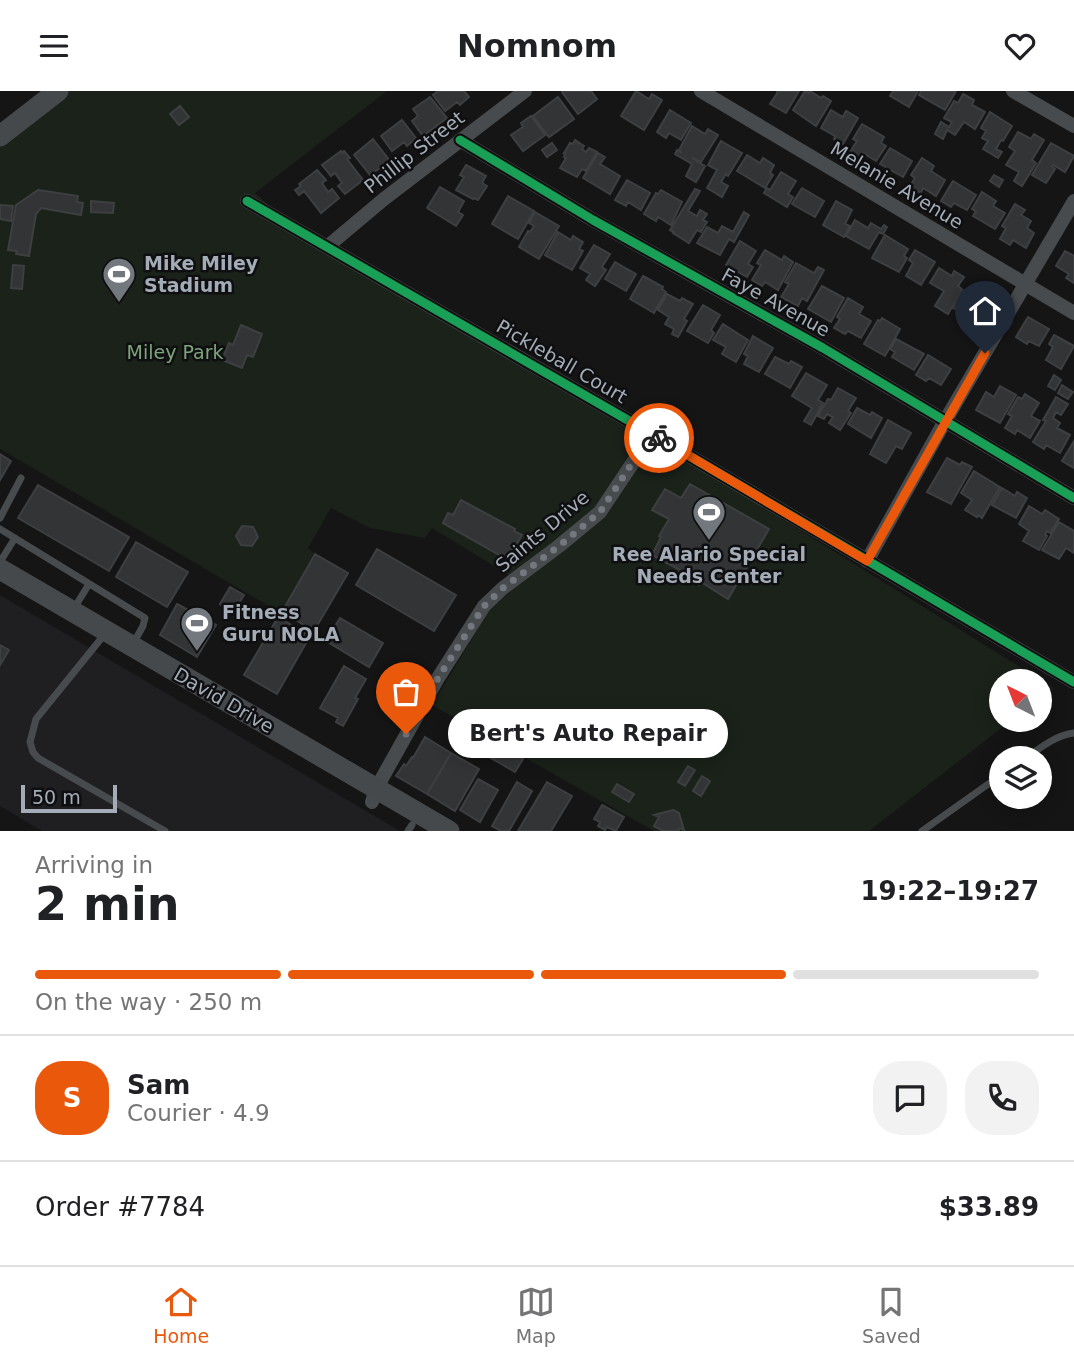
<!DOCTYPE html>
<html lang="en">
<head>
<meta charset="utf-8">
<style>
  :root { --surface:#fff; --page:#f2f2f2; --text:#202124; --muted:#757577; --line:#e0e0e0; --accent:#ea580c }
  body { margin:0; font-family:"DejaVu Sans",sans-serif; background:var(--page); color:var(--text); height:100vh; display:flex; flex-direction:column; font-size:26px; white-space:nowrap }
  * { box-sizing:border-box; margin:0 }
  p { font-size:23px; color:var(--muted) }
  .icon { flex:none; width:38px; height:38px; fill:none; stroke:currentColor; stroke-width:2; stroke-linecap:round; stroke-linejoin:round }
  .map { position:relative; height:740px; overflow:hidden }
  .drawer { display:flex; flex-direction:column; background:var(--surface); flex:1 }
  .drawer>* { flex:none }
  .needle { width:46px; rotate:318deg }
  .tools { position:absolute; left:989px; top:578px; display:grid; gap:14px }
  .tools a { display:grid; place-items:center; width:63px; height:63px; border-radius:50%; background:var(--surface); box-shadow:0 4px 18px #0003; font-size:35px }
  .scale { position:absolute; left:21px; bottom:18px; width:96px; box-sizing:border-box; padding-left:7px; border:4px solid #a4adb7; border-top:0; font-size:19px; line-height:24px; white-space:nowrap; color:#a4adb7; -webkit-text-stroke:5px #0f0f11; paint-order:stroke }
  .pin { position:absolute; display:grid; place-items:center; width:60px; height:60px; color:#fff; margin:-72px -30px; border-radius:50% 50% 50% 0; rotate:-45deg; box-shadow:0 0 7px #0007 }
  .pin .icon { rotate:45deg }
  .courier { position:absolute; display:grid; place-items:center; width:70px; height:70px; margin:-35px; border:5px solid #ea580c; border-radius:50%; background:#fff; color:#222; box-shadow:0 2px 9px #0007 }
  .bubble { position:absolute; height:49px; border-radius:24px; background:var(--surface); box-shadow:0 4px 18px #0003; font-size:23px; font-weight:700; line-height:49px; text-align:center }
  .summary em { font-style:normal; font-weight:700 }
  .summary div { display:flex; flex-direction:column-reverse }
  .summary { display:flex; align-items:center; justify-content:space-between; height:119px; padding:0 35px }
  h1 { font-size:46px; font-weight:700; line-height:52px }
  .bar { display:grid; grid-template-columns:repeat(4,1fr); gap:10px 7px; align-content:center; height:84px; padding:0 35px }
  .bar i { height:9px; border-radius:5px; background:var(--line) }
  .bar .active { background:var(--accent) }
  .bar p { grid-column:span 4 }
  .line { display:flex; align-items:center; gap:18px; padding:0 35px; border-top:2px solid var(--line) }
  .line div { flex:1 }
  .round { display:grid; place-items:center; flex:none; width:74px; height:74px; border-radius:28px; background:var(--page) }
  header { display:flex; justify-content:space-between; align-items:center; height:91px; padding:0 35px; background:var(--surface); font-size:32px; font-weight:700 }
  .dock { display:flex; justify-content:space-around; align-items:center; height:98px; border-top:2px solid var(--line); background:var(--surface); font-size:19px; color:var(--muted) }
  .dock a { display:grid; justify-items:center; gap:4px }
  .dock .active { color:var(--accent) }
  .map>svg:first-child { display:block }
  .built { fill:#1f1f21 }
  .green { fill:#1a221a }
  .building { fill:#333436; stroke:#3d3f41; stroke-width:2 }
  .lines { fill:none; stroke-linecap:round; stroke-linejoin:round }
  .lane { stroke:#484b4e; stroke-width:7 }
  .street { stroke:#484b4e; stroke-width:14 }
  .secondary { stroke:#46494c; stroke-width:21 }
  .cycleway-casing { stroke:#0f0f11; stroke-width:13 }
  .cycleway { stroke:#1a9f57; stroke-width:9 }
  .done { stroke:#72787e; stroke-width:7; stroke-dasharray:0 12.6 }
  .route { stroke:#ea580c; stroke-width:9 }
  .labels { text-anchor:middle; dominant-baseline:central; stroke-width:5; stroke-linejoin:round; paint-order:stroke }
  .street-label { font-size:19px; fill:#a4adb7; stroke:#0f0f11 }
  .poi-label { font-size:19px; font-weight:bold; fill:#a4adb7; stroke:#0f0f11; text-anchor:start }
  .park-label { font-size:19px; fill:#7da47a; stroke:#0f0f11 }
</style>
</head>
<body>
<header><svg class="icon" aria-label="menu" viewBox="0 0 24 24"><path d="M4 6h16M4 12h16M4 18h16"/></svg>Nomnom<svg class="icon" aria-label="heart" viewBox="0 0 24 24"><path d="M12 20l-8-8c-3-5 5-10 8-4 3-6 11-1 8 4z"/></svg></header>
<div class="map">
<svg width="1074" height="740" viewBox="0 0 1074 740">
  <rect width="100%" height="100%" fill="#151515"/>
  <!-- built -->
  <path class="built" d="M0 504 132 582 400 740H42L0 715Z"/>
  <!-- green -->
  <path class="green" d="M65 0H387L255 102 321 160 531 272 1054 597 1040 608V590H1001V628H1013L869 740H654L432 614 488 521 520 491 432 437 425 447 370 437 331 417 308 457 314 462 281 522 0 358V52Z"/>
  <!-- building -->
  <path class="building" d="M438 0H464L469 6 460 14 457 11 445 20 433 4Z
    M563 0H591L597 8 578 23 562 1Z
    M636 0 649 8 652 3 662 9 644 39 621 25Z
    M777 0H799L786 22 770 13 778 1Z
    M805 0 809 2 810 0 821 7 823 5 831 10 816 35 793 19Z
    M893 0H918L909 16 890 5Z
    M921 0H956L945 19 919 4Z
    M963 3 974 9 972 14 985 21 975 38 964 31 955 44 947 39 943 48 935 43 941 31 949 36 952 31 944 27 954 10 958 12Z
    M430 6 447 27 423 45 412 30 418 25 413 18Z
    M558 6 574 28 549 46 533 25Z
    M180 15 189 26 179 34 170 23Z
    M670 19 691 32 681 49 669 42 666 47 657 41Z
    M831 19 843 26 846 20 858 27 843 53 834 48 835 45 821 37Z
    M990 21 1012 35 1003 50 1001 49 996 58 1002 61 998 67 983 58 988 50 982 47 986 40 981 37Z
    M531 25 545 44 523 60 511 44 523 36 521 32Z
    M402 29 416 47 407 55 404 51 392 60 381 45Z
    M862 33 884 46 881 52 886 55 876 70 863 62 860 67 850 61 857 50 853 48Z
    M692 35 705 43 708 38 718 44 701 71 692 67 705 75 696 91 686 85 692 73 675 63 677 59 682 62 679 59Z
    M1018 41 1031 48 1034 43 1044 49 1032 69 1036 72 1022 95 1014 90 1019 81 1006 74 1015 60 1009 56Z
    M373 48 390 70 370 84 354 64Z
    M575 49 584 55 582 58 586 61 589 57 597 61 586 80 582 78 577 86 560 77 566 67 564 66 565 62H564L570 52 573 53Z
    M721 50 742 62 728 85 726 83 721 91 728 95 722 106 707 97 717 79 708 74Z
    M552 52 557 59 547 66 542 59Z
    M1051 52 1074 65 1065 81 1053 74 1052 76 1055 78 1046 92 1032 84Z
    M890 57 912 70 903 86 880 73Z
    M341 60 342 62 344 60 350 67 347 68 363 89 345 103 338 95 342 92 335 82 331 85 322 74Z
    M598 62 605 66 600 73 620 85 610 103 583 87Z
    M747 64 760 72 763 67 774 74 770 82 773 84 765 97 737 80Z
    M922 67 934 75 931 80 945 89 936 105 923 97 921 102 909 96 915 87 911 84Z
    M466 74 486 85 482 92 487 95 478 109 474 107 473 108 456 99 464 86 460 84Z
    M317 79 326 89 322 92 328 101 332 98 339 107 321 122 304 100 299 104 295 99 301 95 299 93Z
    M781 81 796 90 788 103 793 106 787 116 764 102 767 97 770 99Z
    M994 84 1003 89 999 96 990 90Z
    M627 89 650 102 641 119 628 111 626 115 615 109Z
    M953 90 976 104 967 119 954 112 951 116 941 110Z
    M440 96 464 110 458 121 463 124 456 135 427 117Z
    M802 97 824 110 815 126 792 113Z
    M695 98 700 100 688 120 697 125 700 119 707 123 703 129 707 131 701 141 697 139 689 152 673 142 674 141 670 139Z
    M38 99 78 105 77 111 83 112 81 124 41 117 36 123 29 165 16 163 17 160 8 159 16 114Z
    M661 99 682 111 671 134 658 126 656 130 644 123 656 102 658 103Z
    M982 101 996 110 993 115 1005 122 995 138 973 125 976 120 972 118Z
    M508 105 534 120 518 148 492 133Z
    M91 110 114 112 113 122 91 121Z
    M836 110 852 119 845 133 850 135 844 146 823 134Z
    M1015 113 1025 119 1021 124 1031 130 1027 137 1034 142 1026 157 1013 149 1010 154 1000 148 1006 137 1002 135Z
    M0 114 13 115 11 130 0 128Z
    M535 121 559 135 539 168 519 156 528 140 530 141 534 135 529 132Z
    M744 121 749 124 734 151 729 148 720 164 697 152 707 136 718 142 722 135 733 141Z
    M855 129 868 137 871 132 881 138 884 134 887 136 883 143 879 141 869 158 846 145Z
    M558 141 571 149 573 145 583 151 579 158 583 160 572 179 545 164Z
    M885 144 908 158 904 165 907 167 899 181 872 167Z
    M740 150 756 160 748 173 753 176 747 186 726 174Z
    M594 154 610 163 602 176 606 179 595 195 586 189 590 183 580 177Z
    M765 159 782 169 784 165 793 171 778 199 765 191 762 195 752 189 761 174 757 172Z
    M915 159 935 171 921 194 906 185 913 172 909 169Z
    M1065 160 1074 165V192L1066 187 1069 183 1056 175Z
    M615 171 636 183 626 200 605 188Z
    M796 172 814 182 818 176 824 179 807 210 802 207 798 215 781 206 789 193 785 191Z
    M13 174 24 175 22 198 11 197Z
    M939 177 952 185 954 180 964 186 958 195 962 198 948 223 935 215 944 200 930 192Z
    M643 185 663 196 662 198 666 201 654 222 630 208Z
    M822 195 844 207 831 231 808 218Z
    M971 197 993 210 984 226 973 220 969 225 953 217 964 199 968 201Z
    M667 203 680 210 682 207 693 213 684 228 687 230 678 246 672 243 674 238 665 233 669 226 658 219Z
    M848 207 863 216 859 223 871 230 861 247 848 240 845 243 834 237 840 228 837 226Z
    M703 214 720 224 711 239 714 242 708 252 687 240Z
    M1028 226 1049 238 1039 255 1029 250 1027 253 1016 246Z
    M882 227 900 238 885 265 864 253 878 229 880 230Z
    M723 233 748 249 736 271 722 263 726 256 713 249Z
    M241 234 262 243 253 266 247 264 242 277 222 269 229 252 233 254Z
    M1054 244 1074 255 1061 278 1046 269 1053 256 1049 253Z
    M753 245 773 257 759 281 744 273 748 265 744 263Z
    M896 248 924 263 914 279 892 266 895 261 890 258Z
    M928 264 951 278 941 294 929 287 926 290 916 284Z
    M775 266 789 273 791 270 802 276 790 297 765 283Z
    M806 282 827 294 818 309 823 312 811 334 804 330 812 317 792 305Z
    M1054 284 1061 289 1055 299 1048 295Z
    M1062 294 1073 301 1068 308 1058 302Z
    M1000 295 1016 304 1000 332 976 319 986 301 994 306Z
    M838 297 856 307 848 320 851 322 840 339 829 332 833 326 827 323 824 328 818 325 828 308 831 309Z
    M1025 303 1039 312 1031 325 1040 330 1030 347 1017 339 1015 343 1005 337 1012 325 1008 323 1018 306 1022 308Z
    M1056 306 1068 313 1061 324 1056 321 1053 327 1060 332 1057 337 1070 344 1060 362 1046 354 1044 358 1033 351 1046 330 1043 329Z
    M857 317 870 324 872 321 882 327 871 347 848 333Z
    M888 329 911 342 902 358 896 355 886 372 870 363Z
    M1074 350V377L1062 370Z
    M0 363 11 370 0 389Z
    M947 367 960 374 962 371 972 376 951 413 927 401Z
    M974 380 1000 396 982 427 978 424 977 426 965 419 972 409 961 402Z
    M690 393 769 438 728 508 701 491 699 494 688 489 678 482 680 479 652 464 661 446 659 445 669 428 652 419 665 398 681 407Z
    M38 394 129 446 109 480 18 427Z
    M1002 397 1015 405 1017 401 1027 407 1016 427 992 414Z
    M461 409 515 438 514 440 522 444 508 469 443 432 448 422 453 424Z
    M1029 415 1042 423 1045 419 1059 428 1050 442 1047 440 1045 444 1047 445 1039 459 1023 450 1029 440 1019 433Z
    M1059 431 1074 440V462L1066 457 1059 468 1042 459Z
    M242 435 253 436 258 446 252 455 241 454 236 445Z
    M136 451 188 481 167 516 116 486Z
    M377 458 456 504 434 540 356 494Z
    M315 463 348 482 314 540 282 521Z
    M230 496 244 504 233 522 220 513Z
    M177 513 216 534 197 566 160 544Z
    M278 526 310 545 277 603 244 584Z
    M340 527 383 552 369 576 326 550Z
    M0 554 9 559 0 574Z
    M344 575 366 588 355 607 358 608 343 635 336 631 338 627 320 617Z
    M425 646 451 662 427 703 396 685 404 673 406 675 412 666 413 667Z
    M498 654 523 668 515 681 491 667Z
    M451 662 479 678 455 720 427 703Z
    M688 675 695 679 685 695 678 691Z
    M702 685 710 690 701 705 693 700Z
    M478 688 498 699 480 731 460 719Z
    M517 691 532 700 509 740H501L492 735Z
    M547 691 572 705 551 740H518Z
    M617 693 634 703 629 711 612 701Z
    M602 714 624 726 616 740 607 736 605 739 598 735 600 731 594 728Z
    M673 719 679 722 684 739 680 737 678 740H663L654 735 659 726 654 724Z"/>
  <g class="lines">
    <!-- lane -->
    <path class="lane" d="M0 427 21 387
      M0 438 145 527 143 535 133 553
      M0 471 15 447
      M73 519 89 493
      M100 549 36 628 30 651 33 661 38 667 165 740
      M1026 667C1040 657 1056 644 1074 642
      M408 740 412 734
      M922 740 1001 684"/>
    <!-- street -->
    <path class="street" d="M701 0 1074 222
      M1013 0 1074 35
      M460 49 593 129 823 257 1074 407
      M247 110 652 343 1074 591
      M328 155 384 108 525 0
      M867 470 945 330 1074 110
      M372 711 376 698 438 587 484 515 503 497 559 455 600 421 652 343"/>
    <!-- secondary -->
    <path class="secondary" d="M0 45 58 0
      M0 478 449 740"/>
    <defs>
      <path id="cycleway" d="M460 49 593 129 823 257 1074 407
        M247 110 652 343 1074 591"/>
    </defs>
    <!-- cycleway casing -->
    <use href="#cycleway" class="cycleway-casing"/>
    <!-- cycleway -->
    <use href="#cycleway" class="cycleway"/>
  </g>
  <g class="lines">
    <!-- done -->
    <path class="done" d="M406 643 438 587 484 515 503 497 559 455 600 421 652 342 659 347"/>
    <!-- route -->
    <path class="route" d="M659 347 867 470 985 262"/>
  </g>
  <!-- icons -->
  <defs>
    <symbol id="stadium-pin" viewBox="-11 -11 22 30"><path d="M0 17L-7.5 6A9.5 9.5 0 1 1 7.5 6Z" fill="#72787e" stroke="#0f0f11"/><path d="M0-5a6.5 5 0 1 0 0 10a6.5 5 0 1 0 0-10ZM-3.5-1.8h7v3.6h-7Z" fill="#fff"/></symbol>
  </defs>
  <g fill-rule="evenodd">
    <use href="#stadium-pin" x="100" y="164" width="38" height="52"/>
    <use href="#stadium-pin" x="690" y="402" width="38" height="52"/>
    <use href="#stadium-pin" x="178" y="513" width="38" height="52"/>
  </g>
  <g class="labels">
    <!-- street labels -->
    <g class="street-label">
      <text transform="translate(414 61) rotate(-38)">Phillip Street</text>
      <text transform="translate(897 94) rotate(31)">Melanie Avenue</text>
      <text transform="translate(776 211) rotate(29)">Faye Avenue</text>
      <text transform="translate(562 270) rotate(30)">Pickleball Court</text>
      <text transform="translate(542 440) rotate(-40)">Saints Drive</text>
      <text transform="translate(224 609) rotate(30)">David Drive</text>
    </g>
    <!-- poi labels -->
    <g class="poi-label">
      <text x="144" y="172">Mike Miley<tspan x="144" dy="22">Stadium</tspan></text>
      <text x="709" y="463" text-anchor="middle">Ree Alario Special<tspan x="709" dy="22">Needs Center</tspan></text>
      <text x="222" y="521">Fitness<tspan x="222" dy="22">Guru NOLA</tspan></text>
    </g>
    <!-- park labels -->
    <g class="park-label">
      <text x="175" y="261">Miley Park</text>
    </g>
  </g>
</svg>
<div class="tools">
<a><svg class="needle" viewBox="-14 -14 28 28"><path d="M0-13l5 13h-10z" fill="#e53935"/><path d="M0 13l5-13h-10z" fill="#757577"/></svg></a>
<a><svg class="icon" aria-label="layers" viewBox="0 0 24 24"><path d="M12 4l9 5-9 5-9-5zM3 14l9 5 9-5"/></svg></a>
</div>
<div class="scale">50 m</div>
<div class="pin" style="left:406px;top:643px;background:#ea580c"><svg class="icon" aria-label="bag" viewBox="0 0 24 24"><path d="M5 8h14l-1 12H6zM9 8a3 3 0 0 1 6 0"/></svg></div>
<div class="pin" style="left:985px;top:262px;background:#1f2937"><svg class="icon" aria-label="home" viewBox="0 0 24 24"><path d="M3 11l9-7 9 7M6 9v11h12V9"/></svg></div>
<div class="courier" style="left:659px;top:347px"><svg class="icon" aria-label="bike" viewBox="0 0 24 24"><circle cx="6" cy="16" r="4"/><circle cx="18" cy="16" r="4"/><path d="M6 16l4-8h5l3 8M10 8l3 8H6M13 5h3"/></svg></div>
<div class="bubble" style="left:448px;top:618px;width:280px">Bert's Auto Repair</div>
</div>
<section class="drawer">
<div class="summary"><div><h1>2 min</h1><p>Arriving in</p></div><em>19:22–19:27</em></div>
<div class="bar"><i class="active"></i><i class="active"></i><i class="active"></i><i></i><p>On the way · 250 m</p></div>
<div class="line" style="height:126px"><b class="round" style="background:var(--accent);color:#fff">S</b><div><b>Sam</b><p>Courier · 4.9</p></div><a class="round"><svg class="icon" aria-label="chat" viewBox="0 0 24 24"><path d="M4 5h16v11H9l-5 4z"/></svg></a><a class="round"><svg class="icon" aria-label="phone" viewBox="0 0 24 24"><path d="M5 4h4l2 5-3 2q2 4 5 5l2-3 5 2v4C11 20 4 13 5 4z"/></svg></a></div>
<div class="line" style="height:91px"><div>Order #7784</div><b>$33.89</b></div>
</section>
<nav class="dock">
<a class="active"><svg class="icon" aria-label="home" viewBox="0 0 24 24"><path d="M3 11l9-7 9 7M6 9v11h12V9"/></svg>Home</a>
<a><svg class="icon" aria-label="map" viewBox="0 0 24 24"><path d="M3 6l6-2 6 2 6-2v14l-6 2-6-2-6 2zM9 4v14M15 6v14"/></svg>Map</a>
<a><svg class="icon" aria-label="saved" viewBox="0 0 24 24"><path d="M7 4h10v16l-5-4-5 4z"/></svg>Saved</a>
</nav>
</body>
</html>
